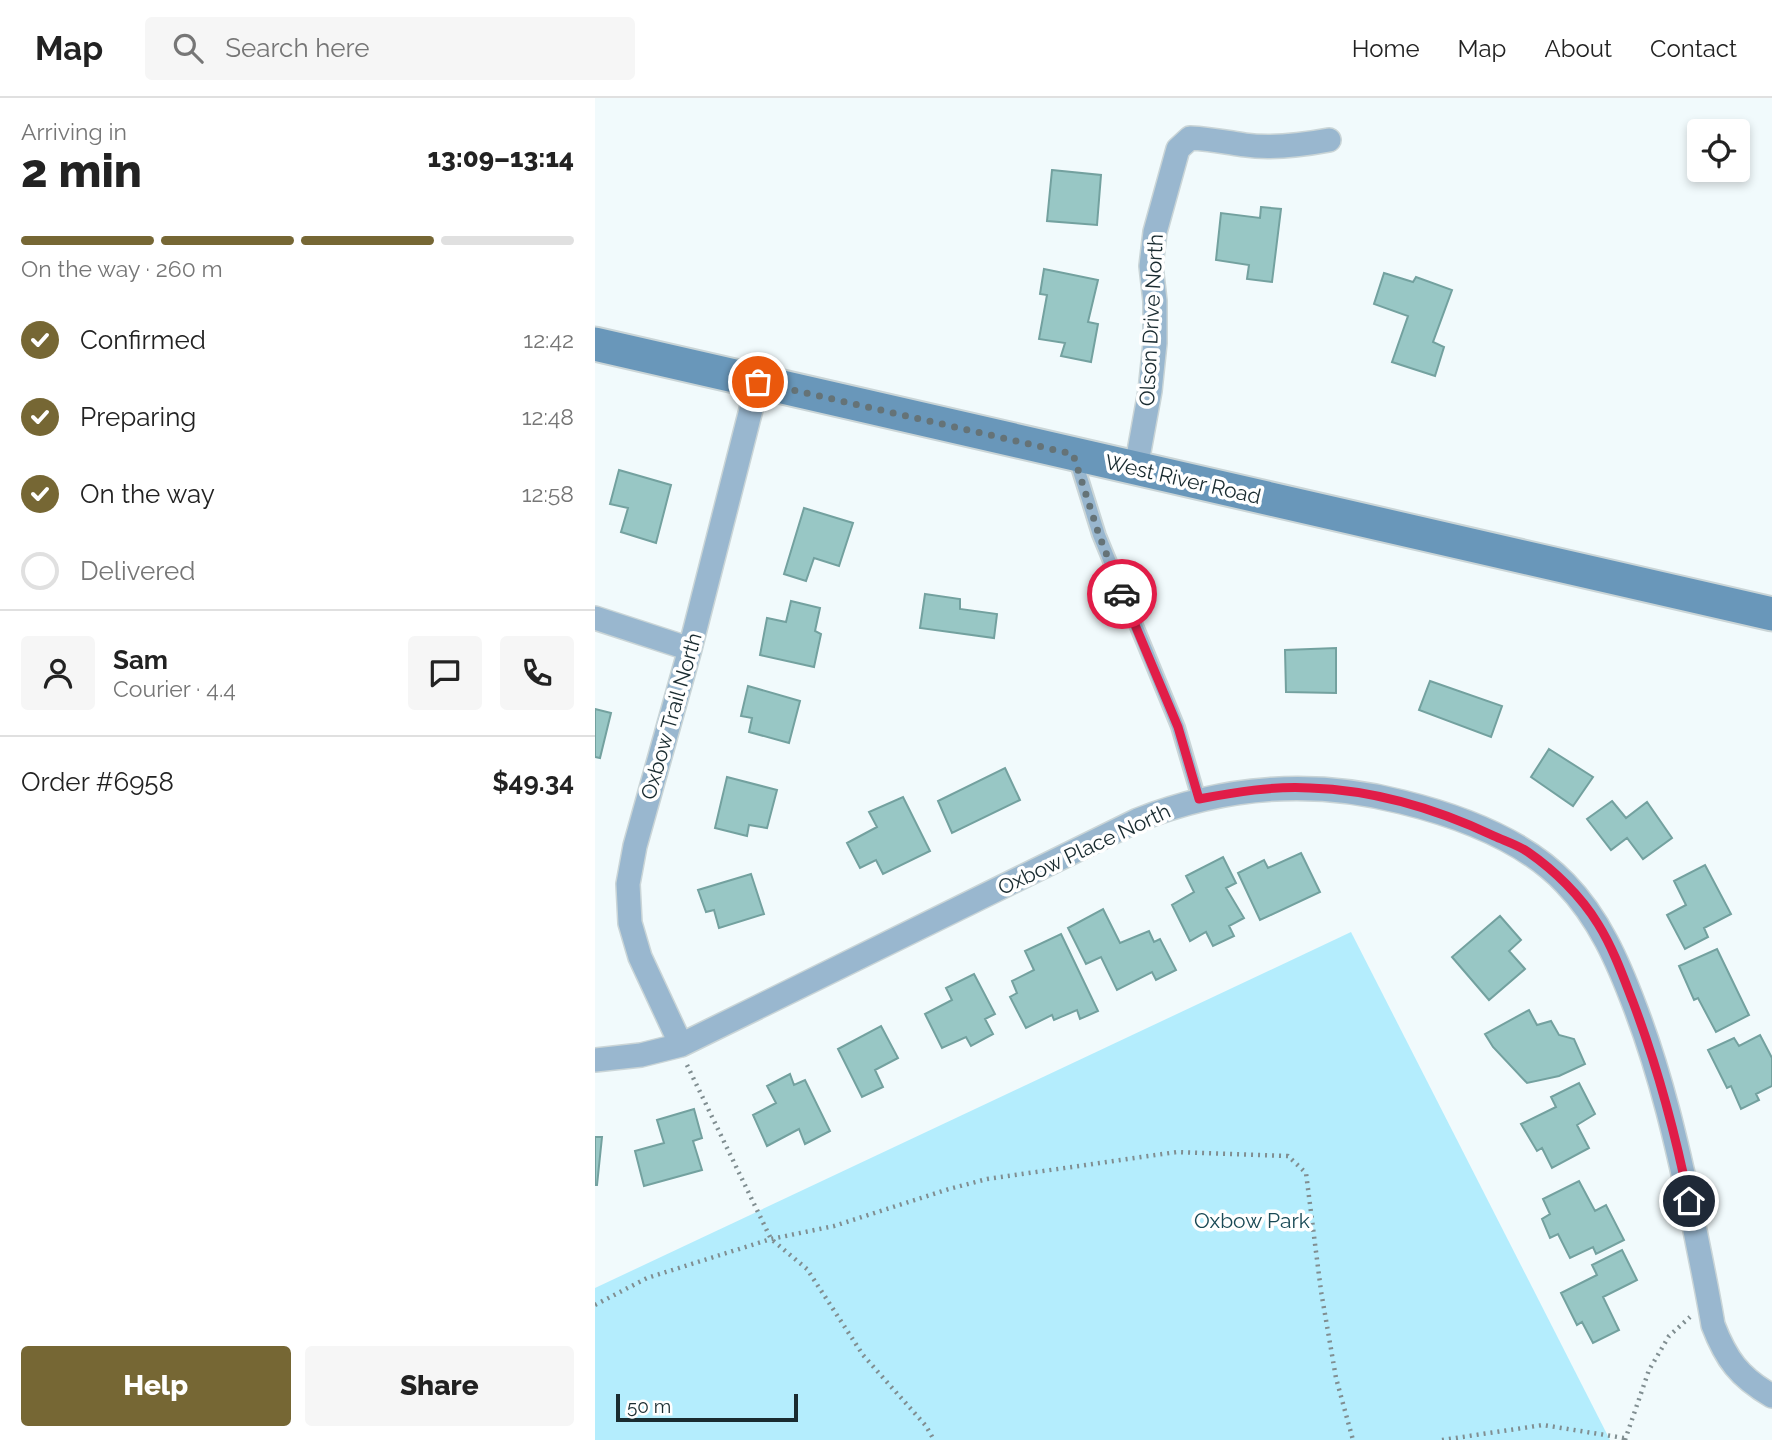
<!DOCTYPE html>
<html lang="en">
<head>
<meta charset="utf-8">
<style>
  :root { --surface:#fff; --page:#f6f6f6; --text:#222; --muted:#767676; --line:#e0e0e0; --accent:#766734 }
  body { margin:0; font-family:Raleway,sans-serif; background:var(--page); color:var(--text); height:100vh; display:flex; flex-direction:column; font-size:26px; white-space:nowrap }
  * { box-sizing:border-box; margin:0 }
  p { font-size:23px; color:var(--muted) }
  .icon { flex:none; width:38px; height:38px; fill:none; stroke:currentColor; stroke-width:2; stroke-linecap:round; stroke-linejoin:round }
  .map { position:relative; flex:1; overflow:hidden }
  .side { display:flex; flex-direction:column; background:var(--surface); width:595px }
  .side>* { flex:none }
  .buttons { position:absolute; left:1092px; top:21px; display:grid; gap:14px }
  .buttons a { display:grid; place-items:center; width:63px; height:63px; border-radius:7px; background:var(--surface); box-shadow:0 4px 10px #0003; font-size:35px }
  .scale { position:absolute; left:21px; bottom:18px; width:182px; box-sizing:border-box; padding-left:7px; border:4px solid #192b30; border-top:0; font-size:19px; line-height:24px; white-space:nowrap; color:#192b30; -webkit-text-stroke:5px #fff; paint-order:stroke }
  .pin { position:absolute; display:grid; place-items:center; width:60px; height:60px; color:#fff; margin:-30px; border:4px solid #fff; border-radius:50%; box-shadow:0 2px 7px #0007 }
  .courier { position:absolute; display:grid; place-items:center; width:70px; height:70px; margin:-35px; border:5px solid #e11d48; border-radius:50%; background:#fff; color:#222; box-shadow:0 2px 9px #0007 }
  .head em { font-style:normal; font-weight:800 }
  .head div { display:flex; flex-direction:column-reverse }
  .head { display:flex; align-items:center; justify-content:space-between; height:119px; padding:0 21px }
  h1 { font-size:46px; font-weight:800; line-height:52px }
  .bar { display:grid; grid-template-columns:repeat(4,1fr); gap:10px 7px; align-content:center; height:84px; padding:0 21px }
  .bar i { height:9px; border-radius:5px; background:var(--line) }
  .bar .on { background:var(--accent) }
  .bar p { grid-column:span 4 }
  .line { display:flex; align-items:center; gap:18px; padding:0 21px; border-top:2px solid var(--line) }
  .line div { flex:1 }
  .round { display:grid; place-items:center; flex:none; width:74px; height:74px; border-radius:7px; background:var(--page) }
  ol { padding:0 21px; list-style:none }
  li { display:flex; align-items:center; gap:21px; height:77px }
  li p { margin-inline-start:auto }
  li .icon { padding:7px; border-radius:50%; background:var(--accent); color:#fff; stroke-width:4 }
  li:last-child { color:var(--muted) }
  li i { width:38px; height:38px; border:4px solid var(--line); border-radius:50% }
  .button { display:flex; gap:14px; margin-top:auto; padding:14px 21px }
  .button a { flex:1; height:80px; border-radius:7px; background:var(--accent); color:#fff; font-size:28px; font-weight:800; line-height:80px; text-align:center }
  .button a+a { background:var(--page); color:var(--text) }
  header { display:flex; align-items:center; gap:42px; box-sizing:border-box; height:98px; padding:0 35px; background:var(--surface); border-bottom:2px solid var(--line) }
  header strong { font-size:33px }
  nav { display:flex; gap:38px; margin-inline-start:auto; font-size:24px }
  .search { width:490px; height:63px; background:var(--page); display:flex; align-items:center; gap:18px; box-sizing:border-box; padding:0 24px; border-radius:7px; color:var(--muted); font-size:26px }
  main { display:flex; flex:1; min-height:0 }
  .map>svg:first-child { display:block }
  .green { fill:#b4edfd }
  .building { fill:#98c7c5; stroke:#73a19f; stroke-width:2 }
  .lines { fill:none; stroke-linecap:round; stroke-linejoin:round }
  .service-casing { stroke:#cad5d7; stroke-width:16 }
  .minor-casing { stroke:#cad5d7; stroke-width:26 }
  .secondary-casing { stroke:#cad5d7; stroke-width:37 }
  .path { stroke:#808e91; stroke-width:4.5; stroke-dasharray:2 5; stroke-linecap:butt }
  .service { stroke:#99b7cf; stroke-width:12 }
  .minor { stroke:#99b7cf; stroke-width:23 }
  .secondary { stroke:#6997ba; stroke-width:33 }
  .done { stroke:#657377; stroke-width:7; stroke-dasharray:0 12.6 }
  .route { stroke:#e11d48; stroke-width:9 }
  .labels { text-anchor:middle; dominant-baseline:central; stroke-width:7; stroke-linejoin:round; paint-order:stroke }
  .street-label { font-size:21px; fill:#192b30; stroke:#fff }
  .park-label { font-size:21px; fill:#194955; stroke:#fff }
</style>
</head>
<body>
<header>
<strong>Map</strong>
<div class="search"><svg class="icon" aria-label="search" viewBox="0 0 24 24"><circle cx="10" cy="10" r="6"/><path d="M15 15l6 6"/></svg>Search here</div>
<nav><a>Home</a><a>Map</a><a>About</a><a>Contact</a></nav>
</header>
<main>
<section class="side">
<div class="head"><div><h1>2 min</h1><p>Arriving in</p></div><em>13:09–13:14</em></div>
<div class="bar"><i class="on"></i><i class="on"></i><i class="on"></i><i></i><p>On the way · 260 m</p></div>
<ol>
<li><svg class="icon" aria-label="check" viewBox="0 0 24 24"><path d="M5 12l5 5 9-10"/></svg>Confirmed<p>12:42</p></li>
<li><svg class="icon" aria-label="check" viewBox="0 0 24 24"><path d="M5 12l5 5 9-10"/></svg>Preparing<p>12:48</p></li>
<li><svg class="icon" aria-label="check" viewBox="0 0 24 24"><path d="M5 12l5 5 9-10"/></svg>On the way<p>12:58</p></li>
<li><i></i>Delivered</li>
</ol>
<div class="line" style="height:126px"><a class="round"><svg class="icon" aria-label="person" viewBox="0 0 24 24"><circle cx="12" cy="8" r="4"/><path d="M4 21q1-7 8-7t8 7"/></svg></a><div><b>Sam</b><p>Courier · 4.4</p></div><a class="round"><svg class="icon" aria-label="chat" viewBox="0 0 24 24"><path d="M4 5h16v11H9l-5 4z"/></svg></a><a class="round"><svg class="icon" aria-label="phone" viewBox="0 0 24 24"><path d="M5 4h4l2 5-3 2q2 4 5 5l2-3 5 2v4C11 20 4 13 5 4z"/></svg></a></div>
<div class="line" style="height:91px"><div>Order #6958</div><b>$49.34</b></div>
<div class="button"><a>Help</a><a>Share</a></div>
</section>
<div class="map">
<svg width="1177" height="1342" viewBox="0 0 1177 1342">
  <rect width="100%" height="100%" fill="#f1fafc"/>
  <!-- green -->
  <path class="green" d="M756 834 1015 1342H0V1190Z"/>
  <!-- building -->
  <path class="building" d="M457 72 506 77 502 127 452 123Z
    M666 109 686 111 677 184 652 181 654 167 621 162 626 115 665 120Z
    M449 171 503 182 493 224 503 226 496 264 466 258 470 245 444 241 452 197 445 196Z
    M789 175 818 184 821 179 857 192 838 244 849 249 840 278 797 264 813 218 779 206Z
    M24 372 76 387 61 445 26 434 33 410 15 406Z
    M209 410 258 425 244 468 219 460 211 483 189 476Z
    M330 496 365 501V511L402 516 399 540 325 530Z
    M196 503 225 510 220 533 226 536 219 569 165 557 172 520 191 524Z
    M741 550V595L691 594 690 552Z
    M835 583 907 608 896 639 824 612Z
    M153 588 205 603 194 645 154 634 157 620 146 618Z
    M0 611 16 615 5 660 0 659Z
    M954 651 998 679 978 708 936 679Z
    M410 670 425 702 357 735 343 703Z
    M132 679 182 692 172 730 154 727 152 738 120 730Z
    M308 699 335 753 288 776 281 762 265 770 252 745 282 729 274 714Z
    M1017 703 1031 720 1052 704 1077 740 1048 761 1032 740 1016 752 992 721Z
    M706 755 725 794 665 822 643 775 669 762 673 770Z
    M628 759 641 785 631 790 649 820 634 828 639 838 618 848 611 834 595 843 577 807 599 794 591 778Z
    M1110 767 1136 816 1109 830 1113 839 1090 851 1072 817 1091 807 1079 783Z
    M156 776 169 816 124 830 119 812 111 814 103 792Z
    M508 811 525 845 554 833 559 844 565 841 581 872 561 882 557 874 522 892 506 859 491 866 473 830Z
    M905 818 926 842 914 853 930 871 894 902 857 859Z
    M466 836 503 913 485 921 482 912 459 922 457 917 431 930 415 899 422 895 417 883 439 872 430 853Z
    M1122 851 1154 917 1121 934 1103 900 1099 902 1084 868Z
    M379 876 400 916 390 921 398 936 376 948 371 939 347 950 330 916 357 902 351 890Z
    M934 912 942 927 956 923 964 937 979 941 990 966 964 978 932 985 898 949 890 936Z
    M286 928 303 960 280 972 288 989 267 999 243 951Z
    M1165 937 1177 960V988L1161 996 1164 1002 1146 1011 1136 988 1132 990 1113 952 1139 940 1144 948Z
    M195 976 199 987 210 982 235 1033 210 1046 204 1031 172 1048 158 1017 181 1005 172 988Z
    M984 985 1000 1016 982 1027 994 1050 957 1070 947 1050 942 1053 926 1026 961 1009 956 999Z
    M99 1011 107 1040 98 1043 107 1072 49 1088 40 1053 69 1045 62 1022Z
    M0 1039H7L2 1087H0Z
    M984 1083 1000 1113 1011 1107 1029 1142 1001 1156 998 1149 975 1160 963 1136 955 1140 947 1121 955 1116 948 1101Z
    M1027 1152 1042 1182 1008 1199 1024 1232 998 1245 987 1224 982 1227 966 1195 1002 1177 997 1167Z"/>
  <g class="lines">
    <defs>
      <path id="service" d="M480 360 504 437 583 629 604 701"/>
      <path id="minor" d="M541 370 555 293 560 245V203L556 168 560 134 583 51 595 40C616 41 630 44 650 47 677 51 707 47 734 42
        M0 520 95 551
        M86 947 45 859 35 825 33 786 40 748 95 551 163 284
        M0 962 46 957 86 947 543 722C628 688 718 681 807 704 864 718 929 742 970 785 1004 820 1023 864 1040 909 1066 977 1082 1046 1097 1117 1104 1154 1112 1190 1118 1227 1131 1261 1144 1279 1177 1298"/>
      <path id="secondary" d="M0 246 1177 516"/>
    </defs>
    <!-- service casing -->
    <use href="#service" class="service-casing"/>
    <!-- minor casing -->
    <use href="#minor" class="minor-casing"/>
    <!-- secondary casing -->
    <use href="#secondary" class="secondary-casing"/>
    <!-- path -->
    <path class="path" d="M92 967 176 1141 212 1171 268 1257 331 1328 339 1342
      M0 1207 52 1180 176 1141 239 1128 354 1091 392 1081 582 1054 693 1058 711 1075 726 1193 741 1280 758 1342
      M847 1342 948 1327 1029 1340
      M1030 1342 1054 1272 1074 1238 1095 1219"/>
    <!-- service -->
    <use href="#service" class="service"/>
    <!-- minor -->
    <use href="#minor" class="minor"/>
    <!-- secondary -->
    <use href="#secondary" class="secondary"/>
  </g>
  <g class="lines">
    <!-- done -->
    <path class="done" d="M163 284 478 356 504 437 527 496"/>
    <!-- route -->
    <path class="route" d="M527 496 583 629 604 701C641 694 677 688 715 690 779 692 842 711 899 738 910 743 923 747 933 754 959 772 986 798 1003 826 1018 850 1028 878 1038 904 1063 970 1080 1034 1094 1103"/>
  </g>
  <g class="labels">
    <!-- street labels -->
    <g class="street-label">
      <text transform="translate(556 222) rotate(-87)">Olson Drive North</text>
      <text transform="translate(588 381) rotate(13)">West River Road</text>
      <text transform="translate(76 618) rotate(-74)">Oxbow Trail North</text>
      <text transform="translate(489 751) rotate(-25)">Oxbow Place North</text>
    </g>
    <!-- park labels -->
    <g class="park-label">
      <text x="657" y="1122">Oxbow Park</text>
    </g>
  </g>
</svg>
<div class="buttons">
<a><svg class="icon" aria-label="locate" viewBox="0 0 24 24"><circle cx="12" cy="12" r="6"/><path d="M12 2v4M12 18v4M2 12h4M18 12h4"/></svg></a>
</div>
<div class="scale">50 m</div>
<div class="pin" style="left:163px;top:284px;background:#ea580c"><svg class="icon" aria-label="bag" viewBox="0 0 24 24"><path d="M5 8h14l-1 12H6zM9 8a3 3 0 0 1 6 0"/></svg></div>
<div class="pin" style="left:1094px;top:1103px;background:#1f2937"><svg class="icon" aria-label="home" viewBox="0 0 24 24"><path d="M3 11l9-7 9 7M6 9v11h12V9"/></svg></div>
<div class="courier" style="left:527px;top:496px"><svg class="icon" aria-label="car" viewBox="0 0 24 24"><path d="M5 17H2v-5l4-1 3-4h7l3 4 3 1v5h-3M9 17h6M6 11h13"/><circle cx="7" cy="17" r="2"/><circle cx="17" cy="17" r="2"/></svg></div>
</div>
</main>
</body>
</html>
